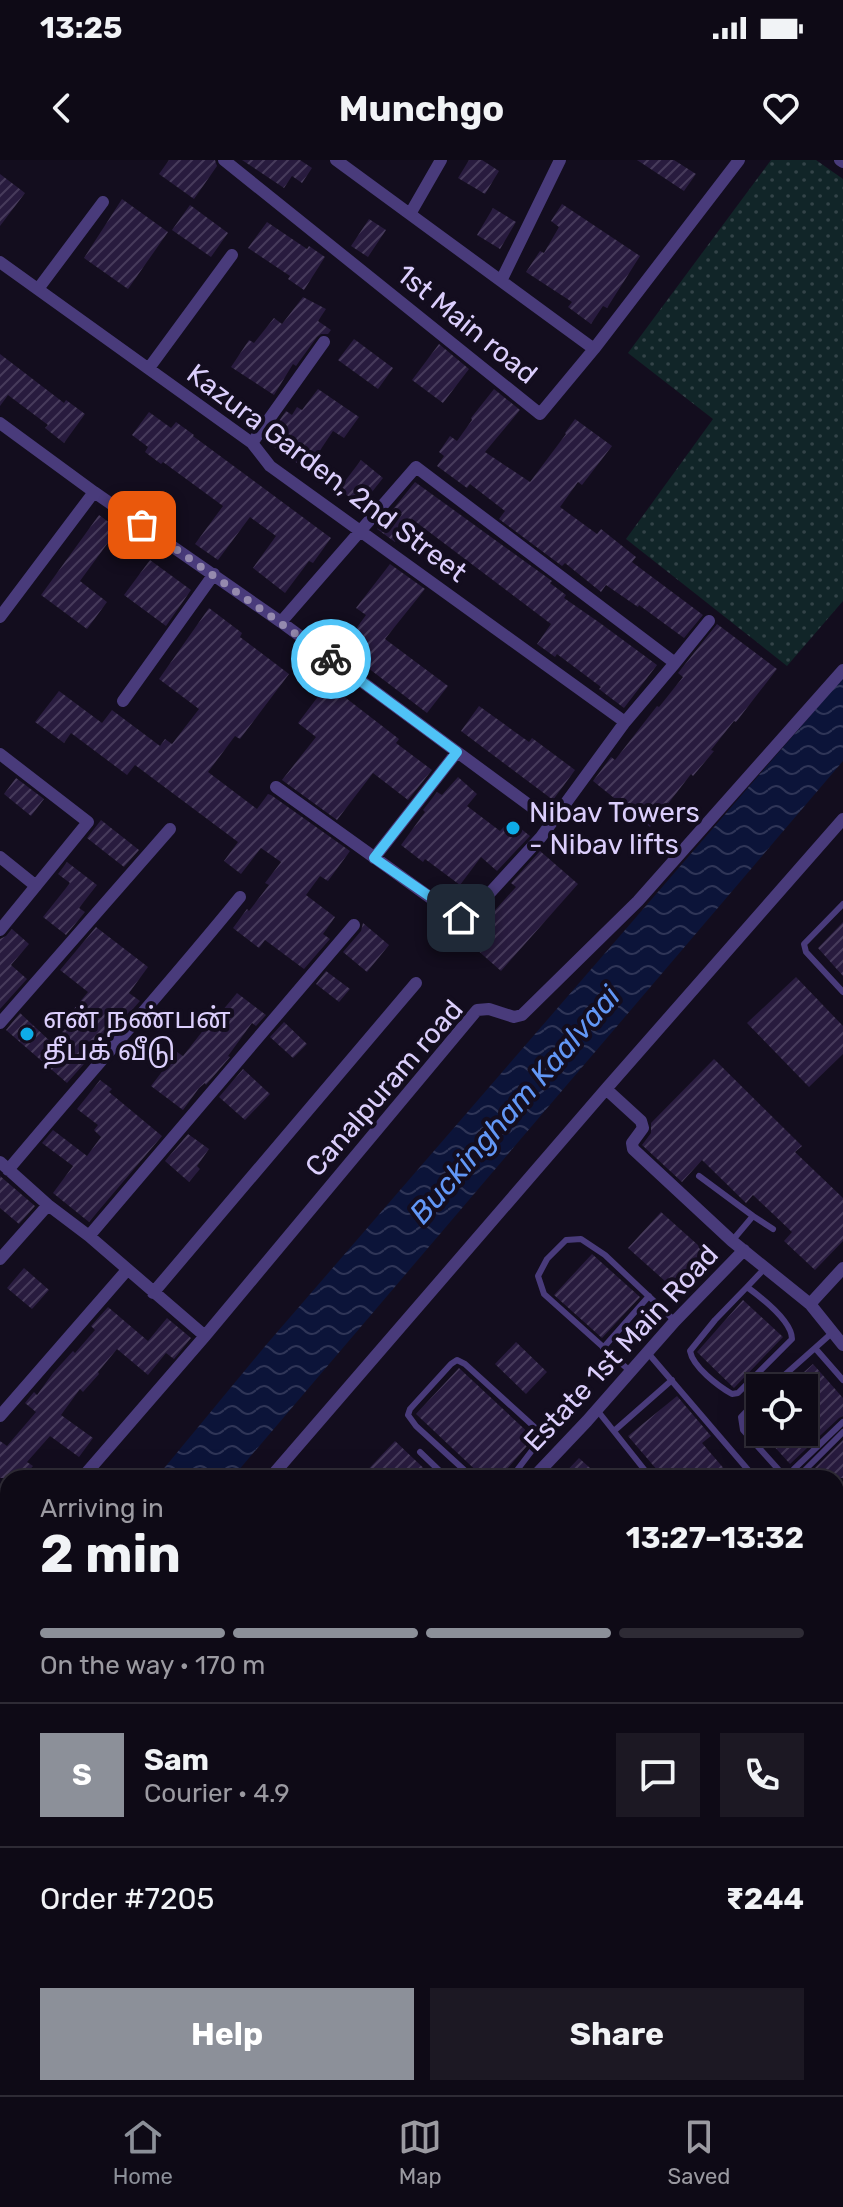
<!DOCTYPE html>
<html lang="en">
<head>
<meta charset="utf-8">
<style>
  :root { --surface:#0e0a16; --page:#1c1823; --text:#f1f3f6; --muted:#9b9aa1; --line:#2e2b35; --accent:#8c9099 }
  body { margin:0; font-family:Rubik,"Noto Sans Tamil",sans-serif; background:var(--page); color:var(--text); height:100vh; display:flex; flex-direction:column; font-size:30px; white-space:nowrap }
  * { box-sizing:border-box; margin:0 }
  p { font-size:26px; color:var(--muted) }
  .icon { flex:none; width:44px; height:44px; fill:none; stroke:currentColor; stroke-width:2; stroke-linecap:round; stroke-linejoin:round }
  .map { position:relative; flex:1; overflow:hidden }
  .drawer { position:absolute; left:0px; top:1310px; width:844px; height:626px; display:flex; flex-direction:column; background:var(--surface); border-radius:24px 24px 0 0; box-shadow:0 8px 32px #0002,0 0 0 2px var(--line) }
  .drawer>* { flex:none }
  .fabs { position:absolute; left:746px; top:1214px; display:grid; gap:16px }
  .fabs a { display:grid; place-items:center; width:72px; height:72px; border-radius:0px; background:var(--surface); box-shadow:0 8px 32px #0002,0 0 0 2px var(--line); font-size:40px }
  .pin { position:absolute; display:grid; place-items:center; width:68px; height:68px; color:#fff; margin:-34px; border-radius:16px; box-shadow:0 4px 12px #0006 }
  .courier { position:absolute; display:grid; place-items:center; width:80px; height:80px; margin:-40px; border:6px solid #4fc3f7; border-radius:50%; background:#fff; color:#222; box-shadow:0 2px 10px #0007 }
  .headline em { font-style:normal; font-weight:700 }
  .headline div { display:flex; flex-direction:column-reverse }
  .headline { display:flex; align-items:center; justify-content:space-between; height:136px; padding:0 40px }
  h1 { font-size:52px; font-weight:700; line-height:60px }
  .bar { display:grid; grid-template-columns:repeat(4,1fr); gap:12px 8px; align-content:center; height:96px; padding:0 40px }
  .bar i { height:10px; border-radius:6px; background:var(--line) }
  .bar .current { background:var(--accent) }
  .bar p { grid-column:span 4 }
  .line { display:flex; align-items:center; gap:20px; padding:0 40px; border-top:2px solid var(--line) }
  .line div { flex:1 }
  .round { display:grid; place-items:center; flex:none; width:84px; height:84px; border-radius:0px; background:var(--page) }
  .cta { display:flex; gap:16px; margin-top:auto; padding:16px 40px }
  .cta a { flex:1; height:92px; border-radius:0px; background:var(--accent); color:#fff; font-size:32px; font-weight:700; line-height:92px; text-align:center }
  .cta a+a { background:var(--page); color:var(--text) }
  .status { display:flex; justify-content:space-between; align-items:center; height:56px; padding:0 40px; background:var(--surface); direction:ltr }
  .status svg { height:22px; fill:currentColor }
  header { display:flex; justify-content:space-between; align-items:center; height:104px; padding:0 40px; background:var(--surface); font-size:36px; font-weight:700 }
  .tabs { display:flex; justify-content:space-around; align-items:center; height:112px; border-top:2px solid var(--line); background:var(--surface); font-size:22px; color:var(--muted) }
  .tabs a { display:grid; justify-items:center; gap:4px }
  .tabs .current { color:var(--accent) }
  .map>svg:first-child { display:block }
  .grass { fill:url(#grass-dots) }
  .wetland { fill:url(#wetland-marsh) }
  .water { fill:url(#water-waves) }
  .building { fill:url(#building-hatch) }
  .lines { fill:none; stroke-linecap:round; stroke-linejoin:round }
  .service { stroke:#493b7b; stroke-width:6 }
  .minor { stroke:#493b7b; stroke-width:12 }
  .done { stroke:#958aae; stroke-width:8; stroke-dasharray:0 14.4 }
  .route { stroke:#4fc3f7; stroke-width:10 }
  .poi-dot { fill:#0eace8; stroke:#130d1e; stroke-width:3 }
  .labels { text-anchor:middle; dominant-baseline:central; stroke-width:8; stroke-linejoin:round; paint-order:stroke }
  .street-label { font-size:28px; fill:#dbcefc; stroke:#130d1e }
  .poi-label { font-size:28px; fill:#dbcefc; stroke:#130d1e; text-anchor:start }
  .water-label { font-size:30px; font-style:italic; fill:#6297f6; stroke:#130d1e }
</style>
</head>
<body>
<div class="status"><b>13:25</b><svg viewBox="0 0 49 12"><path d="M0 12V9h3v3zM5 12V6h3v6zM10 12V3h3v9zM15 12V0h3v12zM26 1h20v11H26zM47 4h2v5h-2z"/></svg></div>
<header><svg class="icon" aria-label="back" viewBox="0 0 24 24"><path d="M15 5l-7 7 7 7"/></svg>Munchgo<svg class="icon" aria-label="heart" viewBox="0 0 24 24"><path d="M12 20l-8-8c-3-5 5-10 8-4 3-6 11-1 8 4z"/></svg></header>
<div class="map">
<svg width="843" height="1935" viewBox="0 0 843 1935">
  <defs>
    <pattern id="grass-dots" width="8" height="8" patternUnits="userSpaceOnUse" patternTransform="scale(2)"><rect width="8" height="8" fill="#112528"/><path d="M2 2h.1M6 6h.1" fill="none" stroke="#334348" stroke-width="1.8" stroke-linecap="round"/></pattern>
    <pattern id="wetland-marsh" width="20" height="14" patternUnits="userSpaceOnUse" patternTransform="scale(2)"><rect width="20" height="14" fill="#112528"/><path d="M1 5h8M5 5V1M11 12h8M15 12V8" fill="none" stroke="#334348"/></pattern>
    <pattern id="water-waves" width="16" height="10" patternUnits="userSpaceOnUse" patternTransform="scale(2)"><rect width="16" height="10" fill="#0c1439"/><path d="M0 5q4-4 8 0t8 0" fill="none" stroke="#2f3557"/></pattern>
    <pattern id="building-hatch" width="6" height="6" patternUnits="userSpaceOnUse" patternTransform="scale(2)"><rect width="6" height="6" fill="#281b3e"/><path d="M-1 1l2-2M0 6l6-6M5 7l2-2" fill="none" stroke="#473b5b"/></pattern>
  </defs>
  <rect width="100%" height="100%" fill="#130d1e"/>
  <!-- grass -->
  <path class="grass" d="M771 0H816L843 19V441L787 506 626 379 713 259 628 193Z"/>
  <!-- wetland -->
  <path class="wetland" d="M0 1842 8 1850V1928H95L102 1935H0Z"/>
  <!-- water -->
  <path class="water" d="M843 518V601L232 1318H156L266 1185Z"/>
  <!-- building -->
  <path class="building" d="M169 0H215L217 6 194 39 159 14Z
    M242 0H300L312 8 302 23 292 16 284 28Z
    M469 0H482L499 11 485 34 458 18Z
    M637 0H674L696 14 684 31Z
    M0 14 25 33 0 66Z
    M122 39 168 72 128 129 84 98Z
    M562 44 640 96 607 148 603 146 591 164 568 147 572 142 526 112 540 91 544 93 559 67 551 61Z
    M190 45 228 73 211 97 172 70Z
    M493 48 516 62 500 89 477 75Z
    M369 59 386 70 368 97 351 86Z
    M267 62 307 89 309 86 325 97 304 130 288 119 290 116 248 88Z
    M303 137 326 149 318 161 331 170 328 174H321L317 177 296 206 293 204 274 235 231 207 249 180 254 183 274 158 282 164Z
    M354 179 393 208 378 229 338 200Z
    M439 184 469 209 443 243 412 220Z
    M0 194 64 243 66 240 85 254 64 283 45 268 48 265 8 235 0 246Z
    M318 229 359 257 344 278 333 271 307 310 265 281 286 251 292 255 297 247 302 250Z
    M494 229 520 250 485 292 530 322 566 274 565 273 575 259 612 286 582 325 578 322 560 347 597 374 601 369 636 397 632 402 703 455 684 478 639 445 638 447 606 425 601 432 565 403 562 406 499 359 505 351 470 324 467 328 437 306 444 296 439 292 450 276 457 281 472 260 471 258Z
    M149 252 171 268 176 262 194 275 193 276 331 378 313 403 309 401 285 433 253 408 276 376 250 357 218 400 195 384 223 346 163 302 161 304 145 292 148 287 132 275Z
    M361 300 383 318 361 346 339 329Z
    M415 322 552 421 550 423 566 435 564 438 600 463 657 505 624 548 599 529 601 527 557 494 555 497 537 484 551 464 412 359 395 382 377 369Z
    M99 355 118 369 80 421 107 442 87 469 41 435Z
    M150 400 191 430 166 466 124 435Z
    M390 404 425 429 385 479 448 526 427 553 342 488 366 455 356 448Z
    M209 448 242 473 240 477 289 514 240 579 235 576 208 612 257 649 268 634 271 635 350 691 328 721 320 716 306 735 335 757 323 774 330 779 304 809 265 780 259 788 233 768 247 749 249 751 269 725 265 723 281 702 261 688 241 714 224 701 238 682 135 605 127 615 71 573 64 583 35 562 59 531 102 563 112 550 160 586 165 579 172 584 199 549 159 519Z
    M717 464 777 509 736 562 734 561 711 590 714 591 693 616 691 614 650 667 593 621 611 597 615 600 657 546 659 547 683 517 678 513Z
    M329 522 344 533 342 535 399 579 396 583 432 610 408 640 373 613 337 660 282 620 316 577 298 563Z
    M479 546 529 582 532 578 575 610 553 640 461 571Z
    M458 617 477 634 467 646 500 671 510 660 530 676 497 711 481 697 460 725 425 699 423 702 401 685 425 652 423 650 437 632 442 635Z
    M16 618 44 639 31 656 4 634Z
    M101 660 139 690 124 707 87 678Z
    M540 691 578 724 501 811 467 781 516 727 511 723Z
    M67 702 97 725 79 748 85 752 66 775 43 757 70 723 58 714Z
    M843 762V816L818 788Z
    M363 763 389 785 367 812 343 792 361 771Z
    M96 767 148 807 129 833 140 841 67 923 6 870 20 853 52 883 72 860 68 856 88 832 60 810Z
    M12 769 29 784 11 805 27 819 0 849V779L6 776Z
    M326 811 350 829 339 842 316 824Z
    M796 817 843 866V894L809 927 747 863Z
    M237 833 266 855 256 866 252 863 228 896 230 897 206 925 205 923 199 928 183 950 151 926 177 892 183 896 205 868 207 869Z
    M284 862 307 884 293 898 270 877Z
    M714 899 802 986 795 992 843 1038V1081L815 1110 784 1081 792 1072 753 1035 746 1043 702 1000 682 1022 642 985 651 973V963Z
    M243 909 270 934 245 960 219 937Z
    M100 920 112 929 109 932 162 976 89 1062 53 1033 73 1006 42 983 53 970 87 996 101 977 94 970 98 965 77 949Z
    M188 974 209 989 197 1006 200 1009 189 1022 165 1001Z
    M0 1016 35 1046 19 1064 0 1048Z
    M661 1052 708 1094 675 1130 628 1088Z
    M592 1094 640 1137 602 1178 554 1135Z
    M24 1108 49 1130 32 1149 7 1128Z
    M743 1140 783 1177 734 1228 697 1192Z
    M108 1147 148 1181 167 1158 191 1178 174 1199 166 1193 148 1215 117 1189 98 1212 99 1214 83 1232 80 1229 61 1255 93 1278 79 1297 50 1276 27 1302 33 1306 23 1318H0V1281L7 1286 36 1252 25 1243 34 1232 37 1235 53 1213 73 1191 75 1193 95 1170 91 1166Z
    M516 1182 547 1212 526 1234 495 1204Z
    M813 1204 843 1238V1256L839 1258 790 1304 761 1272H804V1228H786Z
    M459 1208 534 1278 499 1318H484L416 1254Z
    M677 1236 711 1276 702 1283 732 1318H664L628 1276Z
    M843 1280V1318H805Z
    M395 1281 434 1318H360Z
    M579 1298 601 1318H560Z"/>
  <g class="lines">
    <!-- service -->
    <path class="service" d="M843 744 804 784 806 792 843 832
      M699 1016 753 1056 732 1081
      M753 1056 773 1069
      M747 1127 715 1160 690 1191C693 1207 718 1226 732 1234L738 1233 792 1179C792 1161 762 1138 747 1127L766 1107
      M603 1188 649 1136
      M815 1188 843 1220
      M648 1193 755 1318
      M631 1212 544 1134 538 1116 547 1099 566 1080 581 1079 605 1095 675 1161
      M770 1228 833 1172
      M760 1237 741 1257 743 1270 778 1309
      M597 1250 651 1318
      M614 1271 672 1220
      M420 1292 447 1318
      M794 1309 843 1262
      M473 1318 416 1266 408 1255 410 1249 451 1204 457 1200 465 1204 541 1273 540 1280 511 1318
      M797 1318 843 1272
      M836 1382 843 1389
      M0 1828 8 1833
      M0 1863 8 1870
      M74 1928 82 1935
      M465 1928 472 1935
      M531 1935 536 1928"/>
    <!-- minor -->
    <path class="minor" d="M224 0 540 254 594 189 739 0
      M336 0 594 189
      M840 0 843 2
      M410 54 441 0
      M0 102 252 283 270 306 625 562
      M501 121 560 0
      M38 129 103 42
      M149 208 232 95
      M0 263 94 332 281 462 552 662
      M252 283 324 182
      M0 457 94 332
      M675 503 709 461
      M123 541 214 414
      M0 594 88 662 0 770
      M276 627 456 756 461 758H467L541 677 625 562 675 503 416 307 281 462
      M0 697 36 726
      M374 698 457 592
      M0 863 170 669
      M606 929 641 961 643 968 632 983 633 989 732 1081 810 1144 843 1185
      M0 1002 48 1045 89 1076 205 1176
      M8 1010C85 918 165 829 240 737
      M89 1076 354 765
      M0 1099 48 1045
      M153 1133 416 823
      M810 1144 843 1108
      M0 1256 127 1110
      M82 1318 205 1176 477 850 489 849 514 857 522 855 638 741 843 510
      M270 1318 606 929 843 659
      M533 1318 587 1261 675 1161 744 1090
      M0 1362 8 1369
      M0 1414 8 1406
      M836 1425 843 1418
      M836 1478 843 1485
      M0 1629 8 1620
      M836 1806 843 1814
      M836 1845 843 1840
      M110 1928 117 1935
      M802 1928 807 1935
      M313 1935 320 1928"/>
  </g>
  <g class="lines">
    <!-- done -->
    <path class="done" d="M142 365 331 499"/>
    <!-- route -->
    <path class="route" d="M331 499 457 592 374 698 461 758"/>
  </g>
  <!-- markers -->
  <g class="poi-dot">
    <circle cx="513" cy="668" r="8"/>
    <circle cx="27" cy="874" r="8"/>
  </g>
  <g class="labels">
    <!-- street labels -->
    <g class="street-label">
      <text transform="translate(467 164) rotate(39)">1st Main road</text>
      <text transform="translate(327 313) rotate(37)">Kazura Garden, 2nd Street</text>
      <text transform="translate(384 928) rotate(-49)">Canalpuram road</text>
      <text transform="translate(621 1188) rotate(-47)">Estate 1st Main Road</text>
    </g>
    <!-- poi labels -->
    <g class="poi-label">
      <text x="529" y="652">Nibav Towers<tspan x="529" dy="32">- Nibav lifts</tspan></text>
      <text x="43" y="858">என் நண்பன்<tspan x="43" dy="32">தீபக் வீடு</tspan></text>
    </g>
    <!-- water labels -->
    <g class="water-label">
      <text transform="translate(515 945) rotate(-49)">Buckingham Kaalvaai</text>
    </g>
  </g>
</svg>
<div class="fabs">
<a><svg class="icon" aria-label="locate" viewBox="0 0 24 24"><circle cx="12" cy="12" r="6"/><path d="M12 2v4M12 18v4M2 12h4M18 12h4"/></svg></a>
</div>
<div class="pin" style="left:142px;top:365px;background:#ea580c"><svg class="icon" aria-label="bag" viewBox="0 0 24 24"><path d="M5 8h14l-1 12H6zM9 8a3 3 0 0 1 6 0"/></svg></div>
<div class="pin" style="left:461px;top:758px;background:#1f2937"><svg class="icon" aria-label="home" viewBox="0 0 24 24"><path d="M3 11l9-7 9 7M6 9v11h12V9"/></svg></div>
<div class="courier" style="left:331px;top:499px"><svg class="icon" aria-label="bike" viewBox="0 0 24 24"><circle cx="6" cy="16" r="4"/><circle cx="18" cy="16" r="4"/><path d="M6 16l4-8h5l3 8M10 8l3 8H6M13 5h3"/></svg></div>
<section class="drawer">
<div class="headline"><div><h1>2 min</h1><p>Arriving in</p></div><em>13:27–13:32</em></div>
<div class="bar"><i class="current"></i><i class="current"></i><i class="current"></i><i></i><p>On the way · 170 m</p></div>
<div class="line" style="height:144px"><b class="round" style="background:var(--accent);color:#fff">S</b><div><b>Sam</b><p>Courier · 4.9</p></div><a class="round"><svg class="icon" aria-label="chat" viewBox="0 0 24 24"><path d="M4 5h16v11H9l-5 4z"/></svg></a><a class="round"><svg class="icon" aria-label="phone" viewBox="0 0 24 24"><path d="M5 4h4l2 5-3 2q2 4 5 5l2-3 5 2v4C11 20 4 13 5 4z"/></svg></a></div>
<div class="line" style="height:104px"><div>Order #7205</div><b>₹244</b></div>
<div class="cta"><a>Help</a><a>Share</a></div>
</section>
</div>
<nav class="tabs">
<a class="current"><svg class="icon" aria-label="home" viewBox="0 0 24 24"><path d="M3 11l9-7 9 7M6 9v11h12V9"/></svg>Home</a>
<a><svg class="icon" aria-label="map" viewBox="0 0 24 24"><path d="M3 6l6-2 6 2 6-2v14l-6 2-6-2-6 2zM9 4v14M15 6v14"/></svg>Map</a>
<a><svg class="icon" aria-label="saved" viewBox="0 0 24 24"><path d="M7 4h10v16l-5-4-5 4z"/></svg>Saved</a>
</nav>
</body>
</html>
